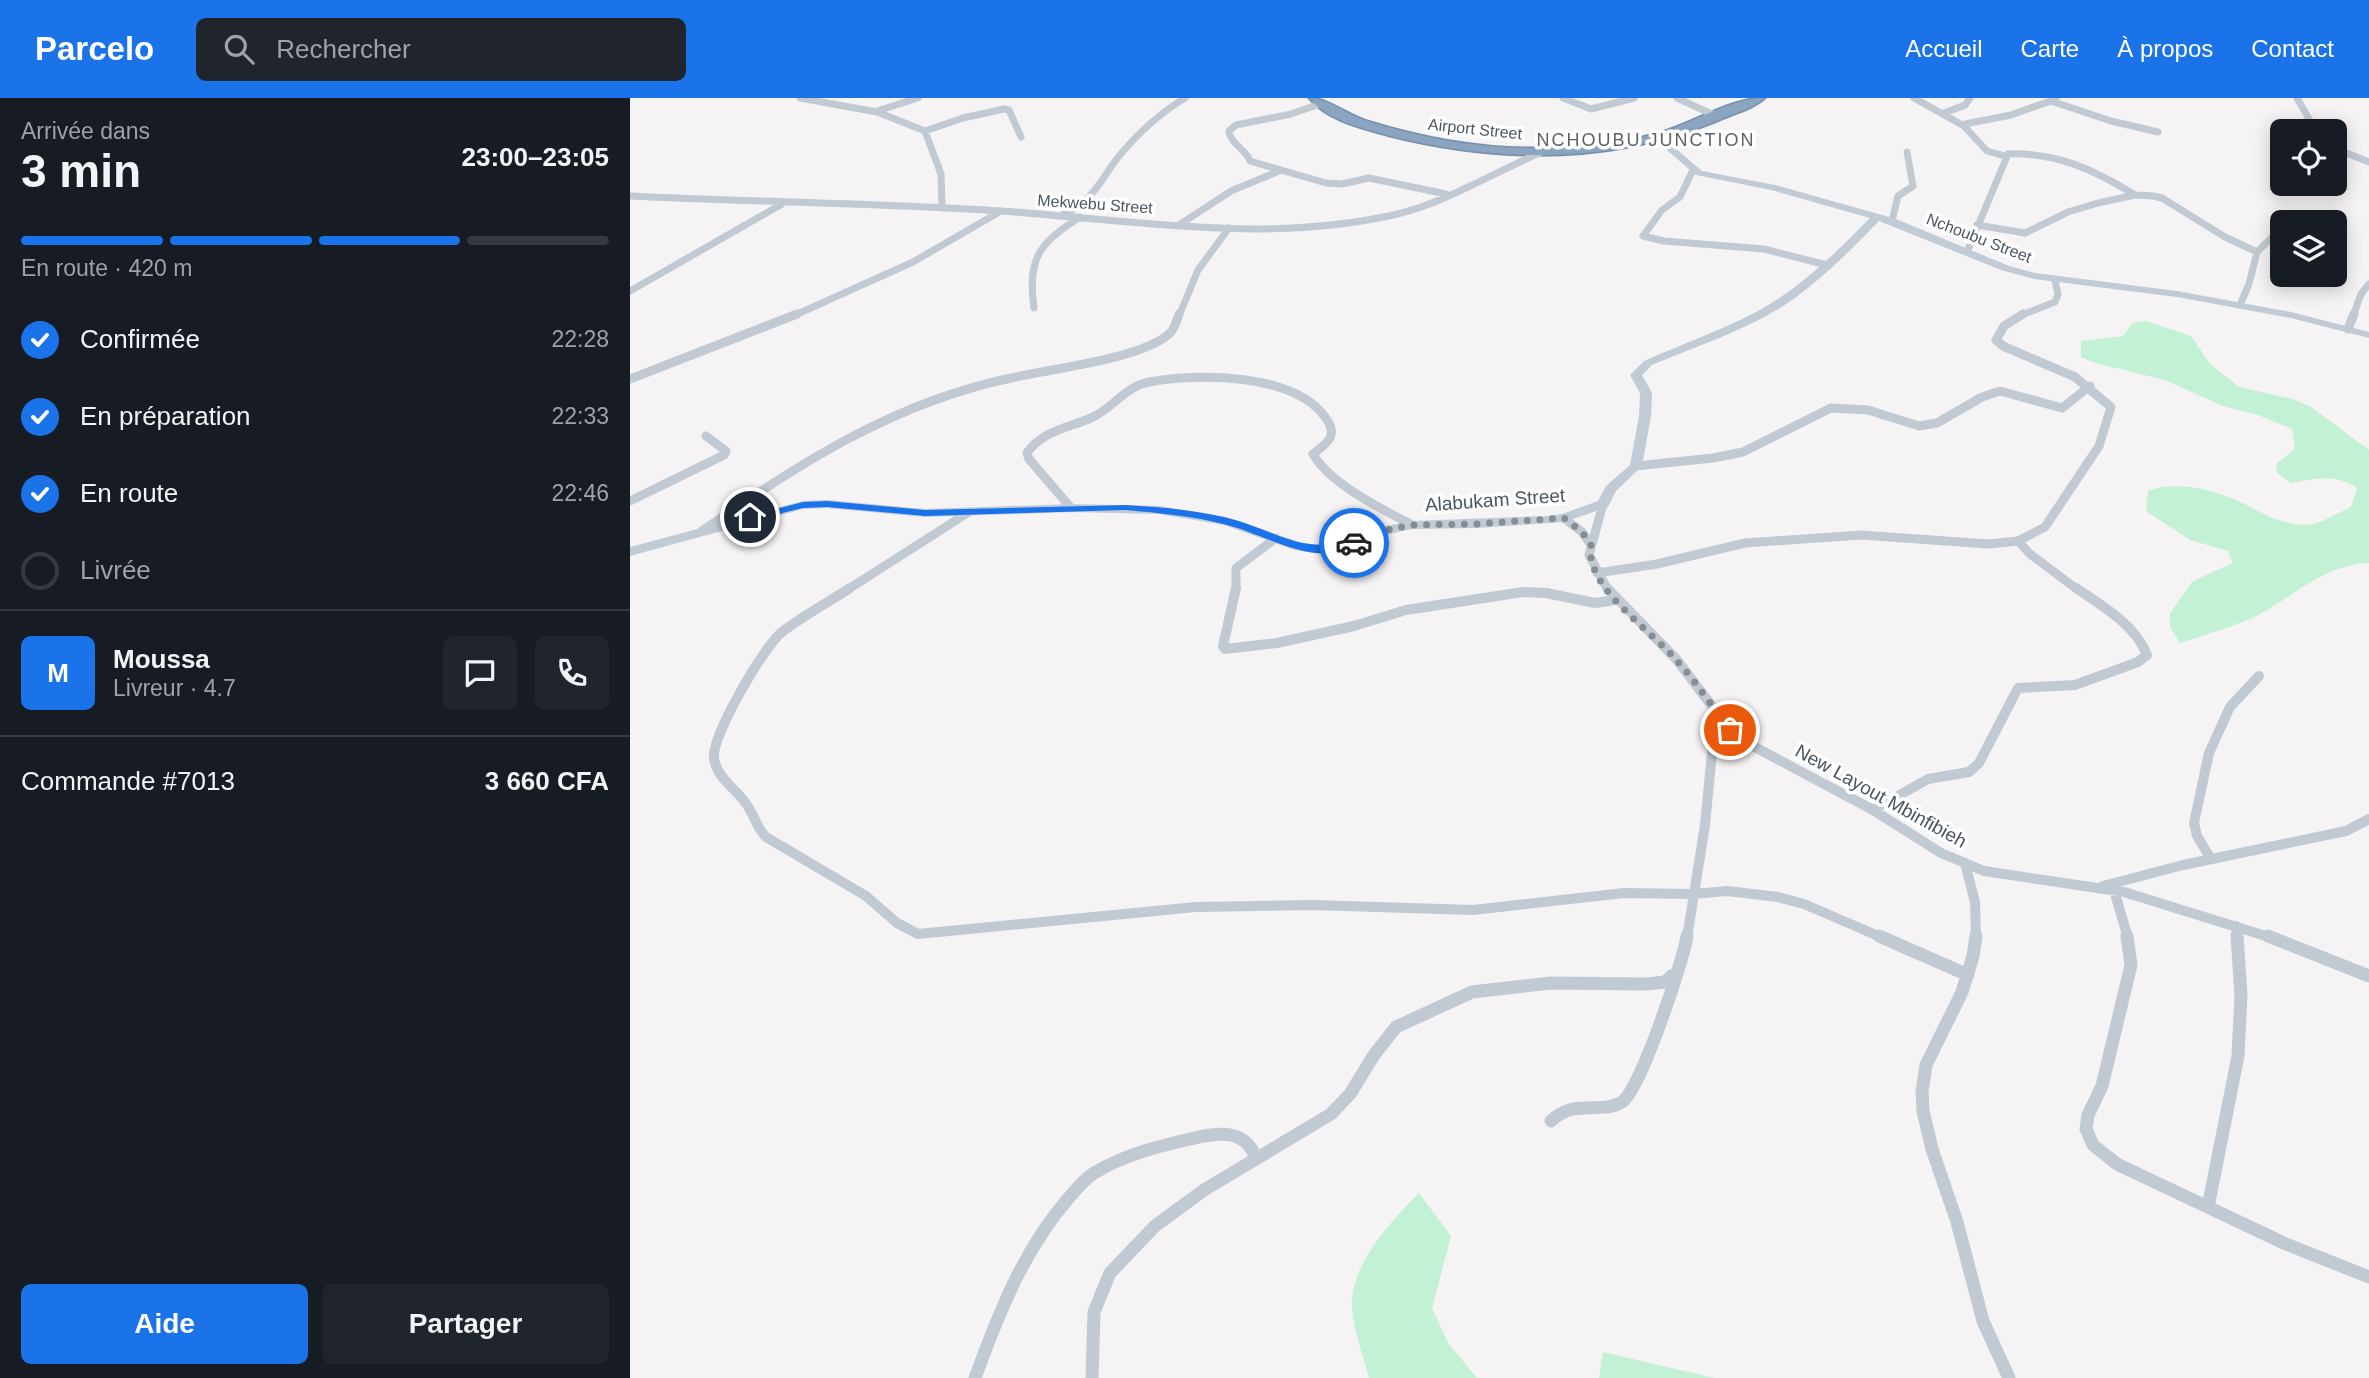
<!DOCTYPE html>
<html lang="fr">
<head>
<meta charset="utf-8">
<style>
  :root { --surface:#171b24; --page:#20242c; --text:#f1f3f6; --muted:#9ea1a6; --line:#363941; --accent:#1a73e8 }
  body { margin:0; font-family:Arial,sans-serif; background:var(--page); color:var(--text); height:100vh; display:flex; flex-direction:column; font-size:26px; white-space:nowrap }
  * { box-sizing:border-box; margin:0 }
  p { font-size:23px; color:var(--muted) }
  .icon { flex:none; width:38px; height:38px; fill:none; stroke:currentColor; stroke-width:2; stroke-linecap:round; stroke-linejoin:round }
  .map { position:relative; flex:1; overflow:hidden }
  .drawer { display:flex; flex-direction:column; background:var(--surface); width:630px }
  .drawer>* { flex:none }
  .controls { position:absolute; left:1640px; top:21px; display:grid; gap:14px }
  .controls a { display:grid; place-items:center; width:77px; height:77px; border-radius:10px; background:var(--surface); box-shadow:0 4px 18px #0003; font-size:35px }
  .pin { position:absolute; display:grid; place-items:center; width:60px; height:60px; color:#fff; margin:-30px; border:4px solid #fff; border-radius:50%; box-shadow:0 2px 7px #0007 }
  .courier { position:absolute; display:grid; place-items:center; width:70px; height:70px; margin:-35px; border:5px solid #1a73e8; border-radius:50%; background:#fff; color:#222; box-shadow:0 2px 9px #0007 }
  .headline em { font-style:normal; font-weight:600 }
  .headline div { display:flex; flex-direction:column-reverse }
  .headline { display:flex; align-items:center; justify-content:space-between; height:119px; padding:0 21px }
  h1 { font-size:46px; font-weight:600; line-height:52px }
  .bar { display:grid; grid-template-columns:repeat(4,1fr); gap:10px 7px; align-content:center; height:84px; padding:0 21px }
  .bar i { height:9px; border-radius:5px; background:var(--line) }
  .bar .current { background:var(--accent) }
  .bar p { grid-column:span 4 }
  .line { display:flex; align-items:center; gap:18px; padding:0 21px; border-top:2px solid var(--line) }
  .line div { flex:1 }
  .round { display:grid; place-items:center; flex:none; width:74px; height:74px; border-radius:10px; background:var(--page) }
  ol { padding:0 21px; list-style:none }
  li { display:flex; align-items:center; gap:21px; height:77px }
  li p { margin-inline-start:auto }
  li .icon { padding:7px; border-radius:50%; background:var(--accent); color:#fff; stroke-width:4 }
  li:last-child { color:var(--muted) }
  li i { width:38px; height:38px; border:4px solid var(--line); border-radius:50% }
  .button { display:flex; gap:14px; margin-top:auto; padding:14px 21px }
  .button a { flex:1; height:80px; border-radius:10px; background:var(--accent); color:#fff; font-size:28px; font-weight:600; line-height:80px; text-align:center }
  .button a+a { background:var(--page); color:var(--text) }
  header { display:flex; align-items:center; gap:42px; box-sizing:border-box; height:98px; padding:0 35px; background:var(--accent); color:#fff }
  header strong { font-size:33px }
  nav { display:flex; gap:38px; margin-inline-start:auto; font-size:24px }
  .search { width:490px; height:63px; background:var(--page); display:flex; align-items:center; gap:18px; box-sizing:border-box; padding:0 24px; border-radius:10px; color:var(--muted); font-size:26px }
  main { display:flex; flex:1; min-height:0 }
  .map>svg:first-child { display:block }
  .green { fill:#c3f1d5 }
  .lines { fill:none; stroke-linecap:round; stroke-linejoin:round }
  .highway-casing { stroke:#7690ad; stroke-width:3 }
  .street-far3 { stroke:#c1cad2; stroke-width:7 }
  .street-far2 { stroke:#c1cad2; stroke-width:9 }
  .street-far1 { stroke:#c1cad2; stroke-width:10 }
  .street { stroke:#c1cad2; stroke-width:13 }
  .secondary { fill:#c1cbd6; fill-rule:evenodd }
  .highway { fill:#8ba5c1; fill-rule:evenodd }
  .route { fill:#1a73e8 }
  .done { stroke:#868d94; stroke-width:7; stroke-dasharray:0 12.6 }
  .labels { text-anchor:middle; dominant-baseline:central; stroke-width:7; stroke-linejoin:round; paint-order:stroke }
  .far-street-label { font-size:16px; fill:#4a5661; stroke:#fff }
  .far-neighbourhood-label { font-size:18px; letter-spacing:2px; fill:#5f6368; stroke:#fff }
  .street-label { font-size:19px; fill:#4a5661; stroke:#fff }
</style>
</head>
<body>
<header>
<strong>Parcelo</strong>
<div class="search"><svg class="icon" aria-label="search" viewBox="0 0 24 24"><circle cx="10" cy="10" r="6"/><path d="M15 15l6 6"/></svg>Rechercher</div>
<nav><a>Accueil</a><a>Carte</a><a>À propos</a><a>Contact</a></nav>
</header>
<main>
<section class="drawer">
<div class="headline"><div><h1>3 min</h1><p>Arrivée dans</p></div><em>23:00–23:05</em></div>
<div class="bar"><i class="current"></i><i class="current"></i><i class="current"></i><i></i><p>En route · 420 m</p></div>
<ol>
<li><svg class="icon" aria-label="check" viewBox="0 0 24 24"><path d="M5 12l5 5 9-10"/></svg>Confirmée<p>22:28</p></li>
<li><svg class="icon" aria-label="check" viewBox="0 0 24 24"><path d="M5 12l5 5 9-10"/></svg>En préparation<p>22:33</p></li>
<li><svg class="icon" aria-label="check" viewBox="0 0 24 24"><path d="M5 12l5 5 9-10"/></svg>En route<p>22:46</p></li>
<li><i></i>Livrée</li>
</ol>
<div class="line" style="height:126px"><b class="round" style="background:var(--accent);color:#fff">M</b><div><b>Moussa</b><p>Livreur · 4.7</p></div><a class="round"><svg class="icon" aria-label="chat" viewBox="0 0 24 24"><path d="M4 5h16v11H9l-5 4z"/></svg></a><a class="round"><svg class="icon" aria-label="phone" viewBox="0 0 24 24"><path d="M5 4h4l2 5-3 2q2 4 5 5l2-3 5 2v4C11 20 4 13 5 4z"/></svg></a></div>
<div class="line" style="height:91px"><div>Commande #7013</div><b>3 660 CFA</b></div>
<div class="button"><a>Aide</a><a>Partager</a></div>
</section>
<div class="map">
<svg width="1739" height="1280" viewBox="0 0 1739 1280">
  <rect width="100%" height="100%" fill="#f5f3f3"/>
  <!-- green -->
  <path class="green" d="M1516 223 1561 238 1580 266 1609 289 1663 301 1681 309 1739 352V465C1693 466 1662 501 1622 520 1599 530 1574 537 1550 545L1540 529V515L1563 483 1603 465 1598 453 1560 442 1516 413 1518 393C1544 382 1581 391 1606 402 1631 413 1653 430 1682 426 1694 424 1710 414 1721 409L1727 390C1705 376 1686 380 1661 385L1646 374 1647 365 1665 351 1662 331 1628 317 1593 308 1535 282 1465 265 1451 259V243L1493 238 1503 225Z
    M789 1095 821 1138 802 1210 818 1245 847 1280H739C733 1258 724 1233 722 1210 719 1168 762 1122 789 1095Z
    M973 1254 1084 1280H969Z"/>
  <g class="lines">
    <defs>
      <path id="highway" d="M679 0C698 0 717 17 737 23 789 39 844 50 899 50 944 50 991 47 1035 33 1067 23 1101 0 1135 0 1123 11 1102 16 1087 23 982 66 869 65 760 38 732 30 698 23 679 0Z"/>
    </defs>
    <!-- highway casing -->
    <use href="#highway" class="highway-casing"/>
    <!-- street-far3 -->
    <path class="street-far3" d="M170 0 247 14 295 33 311 76 312 110
      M933 0 961 11 1004 0
      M1047 0 1086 18
      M1284 0 1334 28 1357 53 1375 58
      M1667 0 1686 33
      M1421 3 1481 23 1528 34
      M690 6 661 16 606 27 599 33C601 47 615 50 620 63L696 85 712 86 739 80 816 96
      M247 13 288 0
      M1314 15 1335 7 1340 0
      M1335 26 1381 17 1426 1
      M295 33 333 20 374 11 379 12 391 39
      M1704 50 1739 64
      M1063 72 1050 99 1032 112 1013 138 1034 143 1134 151 1197 167
      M0 98C124 104 248 105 371 113 501 122 634 146 763 117 816 105 864 74 914 53
      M434 116C463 104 471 81 489 58 508 35 530 15 555 0
      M1262 123 1268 98 1283 88 1277 54
      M549 127 601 93 649 73
      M1347 127 1395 135 1438 114 1468 105 1505 97 1523 98 1532 100 1595 139 1627 154 1619 186 1610 207
      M1337 154 1378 56C1426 54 1465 72 1505 97
      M1627 154 1652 130
      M0 193 152 106
      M404 210C397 159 410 145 450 119
      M163 218 283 164 371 113
      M549 218 568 172 599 130
      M1389 218 1425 204 1428 196 1425 183
      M1723 218 1731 196 1739 186"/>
    <!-- street-far2 -->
    <path class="street-far2" d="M1718 231 1724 216
      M0 281 167 216
      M1006 368 1083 360 1113 354 1201 310 1238 312 1289 328 1307 325 1352 299 1370 293 1432 310 1460 288
      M0 403 94 357 96 353 76 338
      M973 406 959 457 978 492
      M441 410 399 361 397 355C412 333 438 330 461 320 482 311 496 288 519 284 567 275 664 275 695 319 709 337 698 345 683 356 700 386 752 411 782 427
      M934 420 952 434 961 447
      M72 433C168 366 265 304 381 280 419 271 513 261 540 235 545 230 547 222 549 216
      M1388 443 1400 456 1448 492
      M967 475 1027 466 1115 445 1231 437 1358 446 1388 443 1415 429 1469 348 1481 309 1445 279 1373 248 1366 242 1374 228 1393 216
      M217 492 339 414
      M606 492V470L646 440"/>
    <!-- street-far1 -->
    <path class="street-far1" d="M220 490C197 505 173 518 152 534 134 548 81 639 84 660 87 683 110 692 120 712 126 722 127 730 136 739L236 798 267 825 288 836 566 809 682 807 843 812 994 795 1064 796 1097 793 1148 799 1174 806 1253 840
      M606 490 593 548 595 551 647 545 724 528 776 512 893 494 916 495 965 505 985 502
      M977 490 1047 562 1100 632 1119 646 1243 712 1311 755 1354 773 1494 794 1642 840
      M1243 712 1298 681 1339 674 1349 665 1388 590 1445 587 1508 564 1517 557C1505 526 1472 508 1446 490
      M1581 761 1567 738 1564 725 1579 655 1600 609 1629 578
      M1335 765 1345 804 1346 840
      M1473 788 1553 767 1716 733 1739 721
      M1484 792 1498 840
      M1606 828 1607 840
      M1057 840 1075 727 1086 613"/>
    <!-- street -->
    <path class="street" d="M1249 838 1338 877
      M1346 838 1343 858 1332 894 1296 967 1292 994 1293 1013 1302 1051 1327 1124 1353 1223 1379 1280
      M1497 838 1501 867 1472 988 1458 1017 1456 1031 1463 1047 1487 1066 1656 1146 1739 1179
      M1638 838 1739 878
      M921 1023C944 1000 970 1017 992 1004 1010 993 1053 864 1057 838
      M1578 1109 1608 958 1611 897 1607 838
      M345 1280C368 1217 393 1153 437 1102 445 1093 453 1082 464 1075 495 1056 533 1047 569 1039 593 1034 616 1033 626 1060
      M462 1280 464 1214 480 1175 525 1128 574 1092 701 1016 720 996 744 957 766 929 842 894 921 885 1017 886 1035 884 1043 877"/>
    <!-- secondary -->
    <path class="secondary" d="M1025 38H1031L1072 73 1145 87 1266 121 1379 168 1405 175 1547 193 1661 214 1739 234V240L1661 220 1547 199 1404 181 1371 172 1249 123C1223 150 1195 178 1165 200 1123 230 1069 247 1022 267L1012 277 1022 295 1021 318 1012 368 986 393 978 409 934 424 847 430 782 431 759 436 706 454 688 455 665 452 594 427 529 416 441 414 295 419 197 410 173 411 0 458V449L173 403 197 402 295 411 441 406 529 408 596 419 672 445 688 447 705 446 751 429 782 423 916 418 932 416 968 403 976 388 1000 367 1009 318 1010 295 1000 277 1014 263C1052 246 1092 232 1128 213 1170 190 1207 154 1240 120L1141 92 1066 77 1025 42Z"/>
    <!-- highway -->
    <use href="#highway" class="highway"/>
  </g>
  <!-- route -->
  <path class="route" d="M197 403 295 412 496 407C530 409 565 412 598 420 648 433 670 457 724 442L729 445C689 474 634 435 593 426 562 418 528 415 496 412L295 418 197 409 173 410 120 423 115 419 173 404Z"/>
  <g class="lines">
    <!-- done -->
    <path class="done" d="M724 445 756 432 782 427 846 426 934 420 952 434 961 447C954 490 1024 534 1048 564 1067 585 1083 610 1100 632"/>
  </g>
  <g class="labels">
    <!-- far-street labels -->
    <g class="far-street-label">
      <text transform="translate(845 31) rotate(6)">Airport Street</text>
      <text transform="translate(465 106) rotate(4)">Mekwebu Street</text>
      <text transform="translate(1349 140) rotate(21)">Nchoubu Street</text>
    </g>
    <!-- far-neighbourhood labels -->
    <g class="far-neighbourhood-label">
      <text x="1016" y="42">NCHOUBU JUNCTION</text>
    </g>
    <!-- street labels -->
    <g class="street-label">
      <text transform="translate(865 402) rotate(-4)">Alabukam Street</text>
      <text transform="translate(1251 698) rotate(29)">New Layout Mbinfibieh</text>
    </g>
  </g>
</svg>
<div class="controls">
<a><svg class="icon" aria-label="locate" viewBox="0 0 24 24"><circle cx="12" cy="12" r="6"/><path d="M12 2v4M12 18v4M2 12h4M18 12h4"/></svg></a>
<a><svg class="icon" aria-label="layers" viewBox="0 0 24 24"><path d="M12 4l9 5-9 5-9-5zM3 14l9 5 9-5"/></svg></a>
</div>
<div class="pin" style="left:1100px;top:632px;background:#ea580c"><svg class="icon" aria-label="bag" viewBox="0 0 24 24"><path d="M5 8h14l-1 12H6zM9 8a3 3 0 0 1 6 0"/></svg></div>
<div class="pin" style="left:120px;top:419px;background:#1f2937"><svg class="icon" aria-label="home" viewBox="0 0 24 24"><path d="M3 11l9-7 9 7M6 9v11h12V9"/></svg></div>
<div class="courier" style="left:724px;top:445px"><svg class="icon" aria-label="car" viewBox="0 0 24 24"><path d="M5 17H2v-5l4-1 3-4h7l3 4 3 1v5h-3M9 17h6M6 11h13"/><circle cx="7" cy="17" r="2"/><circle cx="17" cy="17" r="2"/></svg></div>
</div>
</main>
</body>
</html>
